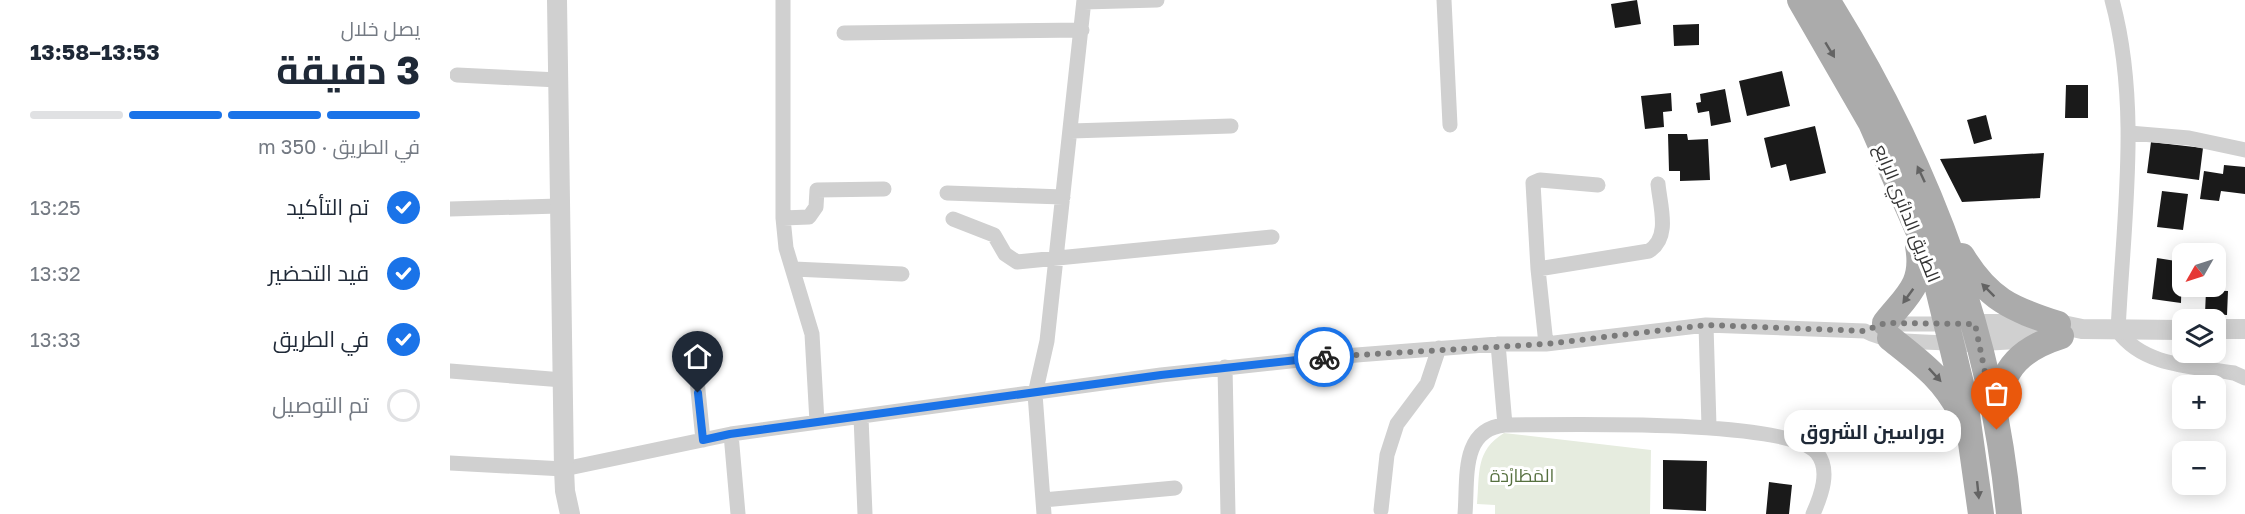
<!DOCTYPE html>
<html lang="ar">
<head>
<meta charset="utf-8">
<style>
  :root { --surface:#fff; --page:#f6f6f7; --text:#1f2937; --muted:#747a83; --line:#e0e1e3; --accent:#1a73e8 }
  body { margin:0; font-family:"Golos Text",Cairo,sans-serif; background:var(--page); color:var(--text); direction:rtl; height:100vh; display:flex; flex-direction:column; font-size:22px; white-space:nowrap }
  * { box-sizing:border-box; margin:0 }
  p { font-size:20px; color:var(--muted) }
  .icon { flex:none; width:33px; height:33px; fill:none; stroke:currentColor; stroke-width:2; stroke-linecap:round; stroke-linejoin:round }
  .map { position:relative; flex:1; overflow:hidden; direction:ltr }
  .sheet { display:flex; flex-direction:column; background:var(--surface); width:450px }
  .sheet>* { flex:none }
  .needle { width:39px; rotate:231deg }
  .tools { position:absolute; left:1722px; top:243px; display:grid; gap:12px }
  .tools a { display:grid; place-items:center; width:54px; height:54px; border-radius:12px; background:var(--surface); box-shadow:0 3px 15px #0003; font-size:30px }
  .pin { position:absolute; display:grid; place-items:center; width:51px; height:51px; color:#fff; margin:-62px -26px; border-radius:50% 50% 50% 0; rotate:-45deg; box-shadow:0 0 6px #0007 }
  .pin .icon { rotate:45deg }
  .courier { position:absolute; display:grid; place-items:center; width:60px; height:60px; margin:-30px; border:4px solid #1a73e8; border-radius:50%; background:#fff; color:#222; box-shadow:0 2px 8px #0007 }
  .bubble { position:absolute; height:42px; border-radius:18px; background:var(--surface); box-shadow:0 3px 15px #0003; font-size:20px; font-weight:700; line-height:42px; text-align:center; direction:rtl }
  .overview em { font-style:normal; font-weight:700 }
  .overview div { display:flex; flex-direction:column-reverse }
  .overview { display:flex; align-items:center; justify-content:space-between; height:102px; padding:0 30px }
  h1 { font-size:39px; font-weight:700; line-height:45px }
  .bar { display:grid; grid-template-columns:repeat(4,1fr); gap:9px 6px; align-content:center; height:72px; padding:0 30px }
  .bar i { height:8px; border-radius:4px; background:var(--line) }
  .bar .on { background:var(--accent) }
  .bar p { grid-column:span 4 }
  ol { padding:0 30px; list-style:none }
  li { display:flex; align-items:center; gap:18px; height:66px }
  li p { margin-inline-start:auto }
  li .icon { padding:6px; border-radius:50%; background:var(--accent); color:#fff; stroke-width:4 }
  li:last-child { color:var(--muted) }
  li i { width:33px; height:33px; border:3px solid var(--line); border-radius:50% }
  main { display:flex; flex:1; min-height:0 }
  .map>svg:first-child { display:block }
  .green { fill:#e6ecdf }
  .building { fill:#1a1a1a }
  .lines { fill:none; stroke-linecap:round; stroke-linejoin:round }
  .minor { stroke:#d0d0d0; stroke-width:15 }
  .tertiary { stroke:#d0d0d0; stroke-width:20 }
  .primary { stroke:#ababab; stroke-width:26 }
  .oneway { fill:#636363 }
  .done { stroke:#7a7a7a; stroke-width:6; stroke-dasharray:0 10.8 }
  .route { stroke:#1a73e8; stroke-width:8 }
  .labels { text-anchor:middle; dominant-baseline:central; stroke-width:6; stroke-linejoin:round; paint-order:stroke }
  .street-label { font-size:18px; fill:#333; stroke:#fff }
  .park-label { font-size:18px; fill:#56703f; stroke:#fff }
</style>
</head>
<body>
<main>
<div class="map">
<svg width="1795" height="514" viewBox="0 0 1795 514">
  <rect width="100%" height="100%" fill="#fff"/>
  <!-- green -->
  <path class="green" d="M1054 433 1201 450 1200 514H1045V505L1027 504C1030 473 1025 451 1054 433Z"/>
  <!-- building -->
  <path class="building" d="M1187 0 1191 24 1165 28 1161 4Z
    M1249 24V45L1224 46 1223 25Z
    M1332 71 1340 106 1297 116 1289 81Z
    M1616 85H1638V118H1615Z
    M1275 89 1281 122 1261 126 1259 111 1248 113 1246 103 1251 102 1250 94Z
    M1221 93 1222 111 1213 112 1214 127 1195 129 1191 96Z
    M1536 115 1542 139 1524 144 1517 120Z
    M1365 126 1376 173 1340 181 1336 164 1321 168 1314 138Z
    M1218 134H1237L1238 140 1258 139 1260 180 1230 181V171H1219Z
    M1701 142 1753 148 1749 180 1697 173Z
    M1594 153 1590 198 1512 202 1490 159Z
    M1774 165 1795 167V194L1771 191 1769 201 1750 199 1754 171 1773 174Z
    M1712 191 1738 194 1733 230 1707 227Z
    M1707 258 1732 262 1731 303 1702 299Z
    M1756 290 1778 291 1777 315 1755 314Z
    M1213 460 1257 461 1256 511 1213 509Z
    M1319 482 1342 485 1339 514H1316Z"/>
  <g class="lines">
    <!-- minor -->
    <path class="minor" d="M333 0V218L336 248 362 334 367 422
      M994 0 1000 125
      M1662 0C1691 106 1673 222 1668 331 1694 367 1744 366 1784 373L1795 378
      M634 2 707 0
      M394 33 632 30
      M7 75 108 80
      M621 131 781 126
      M1679 133 1739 138 1795 150
      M497 193 613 197
      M0 209 109 206
      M333 218 359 217 366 207 367 190 434 189
      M503 219 544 235 555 254 567 262 822 237
      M344 269 452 274
      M1088 269 1199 251C1221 237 1210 206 1208 184
      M1431 324H1496
      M1256 325 1259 426
      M1048 344 1055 425
      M1096 344 1088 269 1083 183 1090 180 1148 185
      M775 367 778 514
      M246 370 253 440
      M0 371 113 380
      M411 417 415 514
      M281 434 288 514
      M0 463 114 469 281 434 711 375 868 358 1048 344H1096L1256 325 1415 331C1439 344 1473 341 1500 343
      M593 500 725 488
      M931 510 937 455 947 424 977 384 989 348
      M594 514 585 394 597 341 634 0
      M1015 514C1018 479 1010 429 1055 425 1108 425 1338 418 1367 453 1381 470 1371 496 1363 514"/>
    <!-- tertiary -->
    <path class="tertiary" d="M107 0 114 469 115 491 120 514
      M1511 324H1608L1632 329 1732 330
      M1766 329H1795
      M1516 342 1601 337"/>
    <!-- primary -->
    <path class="primary" d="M1350 0 1421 123 1481 260 1515 400 1531 514
      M1377 0C1475 157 1542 329 1559 514
      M1512 256C1538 299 1561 309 1608 324
      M1435 323C1456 296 1475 285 1468 246
      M1440 338C1470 362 1493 378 1511 413
      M1548 408C1551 367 1573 348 1611 336"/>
  </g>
  <!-- one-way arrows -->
  <defs><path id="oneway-solid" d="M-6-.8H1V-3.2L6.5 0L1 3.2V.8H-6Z" transform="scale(1.5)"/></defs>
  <g class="oneway">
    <use href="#oneway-solid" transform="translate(1380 50) rotate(59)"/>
    <use href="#oneway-solid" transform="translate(1471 174) rotate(-115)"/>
    <use href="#oneway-solid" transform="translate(1538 290) rotate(-135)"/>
    <use href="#oneway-solid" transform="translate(1458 296) rotate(126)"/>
    <use href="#oneway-solid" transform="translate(1485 375) rotate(47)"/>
    <use href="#oneway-solid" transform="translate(1528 490) rotate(84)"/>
  </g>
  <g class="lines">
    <!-- done -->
    <path class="done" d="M874 357 1096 344 1256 325 1414 331 1435 323 1525 324 1547 430"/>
    <!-- route -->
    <path class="route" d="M248 393 253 440 280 434 711 375 874 357"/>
  </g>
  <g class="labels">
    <!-- street labels -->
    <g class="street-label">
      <text transform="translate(1458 213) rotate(68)">الطريق الدائري الرابع</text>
    </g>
    <!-- park labels -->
    <g class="park-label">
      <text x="1072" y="475">المَطَارْدَة</text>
    </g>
  </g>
</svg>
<div class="tools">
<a><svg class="needle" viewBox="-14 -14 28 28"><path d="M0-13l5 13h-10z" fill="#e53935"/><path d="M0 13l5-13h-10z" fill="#747a83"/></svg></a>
<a><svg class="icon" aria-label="layers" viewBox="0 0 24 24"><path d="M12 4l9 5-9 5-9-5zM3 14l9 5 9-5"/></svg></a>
<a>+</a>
<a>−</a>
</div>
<div class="pin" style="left:1547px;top:430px;background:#ea580c"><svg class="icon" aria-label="bag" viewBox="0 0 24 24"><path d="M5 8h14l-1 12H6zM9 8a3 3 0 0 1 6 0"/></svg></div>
<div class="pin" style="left:248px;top:393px;background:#1f2937"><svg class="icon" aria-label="home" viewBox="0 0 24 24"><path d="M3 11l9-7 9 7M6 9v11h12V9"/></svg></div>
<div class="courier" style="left:874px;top:357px"><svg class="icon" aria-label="bike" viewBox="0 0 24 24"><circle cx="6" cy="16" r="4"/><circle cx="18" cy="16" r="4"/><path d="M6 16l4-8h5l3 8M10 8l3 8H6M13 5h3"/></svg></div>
<div class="bubble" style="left:1334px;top:410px;width:177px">بوراسين الشروق</div>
</div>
<section class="sheet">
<div class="overview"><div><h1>3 دقيقة</h1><p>يصل خلال</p></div><em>13:53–13:58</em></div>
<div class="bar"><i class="on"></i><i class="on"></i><i class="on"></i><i></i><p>في الطريق · 350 m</p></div>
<ol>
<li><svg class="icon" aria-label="check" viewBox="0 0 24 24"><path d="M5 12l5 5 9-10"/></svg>تم التأكيد<p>13:25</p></li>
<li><svg class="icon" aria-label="check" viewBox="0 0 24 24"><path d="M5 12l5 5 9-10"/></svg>قيد التحضير<p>13:32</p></li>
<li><svg class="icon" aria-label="check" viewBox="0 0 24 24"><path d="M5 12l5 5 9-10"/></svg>في الطريق<p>13:33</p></li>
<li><i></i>تم التوصيل</li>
</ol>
</section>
</main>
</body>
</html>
